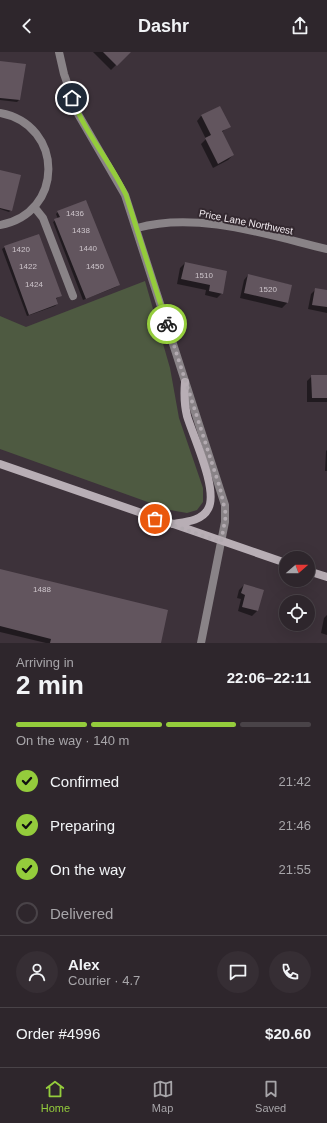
<!DOCTYPE html>
<html lang="en">
<head>
<meta charset="utf-8">
<style>
  :root { --surface:#2e262c; --page:#362e34; --text:#f1f3f6; --muted:#a7a5a9; --line:#494348; --accent:#94cc3c }
  body { margin:0; font-family:Helvetica,sans-serif; background:var(--page); color:var(--text); height:100vh; display:flex; flex-direction:column; font-size:15px; white-space:nowrap }
  * { box-sizing:border-box; margin:0 }
  p { font-size:13px; color:var(--muted) }
  .icon { flex:none; width:22px; height:22px; fill:none; stroke:currentColor; stroke-width:2; stroke-linecap:round; stroke-linejoin:round }
  .map { position:relative; height:591px; overflow:hidden }
  .panel { display:flex; flex-direction:column; background:var(--surface); flex:1 }
  .panel>* { flex:none }
  .needle { width:26px; rotate:70deg }
  .controls { position:absolute; left:279px; top:499px; display:grid; gap:8px }
  .controls a { display:grid; place-items:center; width:36px; height:36px; border-radius:50%; background:var(--surface); box-shadow:0 4px 16px #0002,0 0 0 1px var(--line); font-size:20px }
  .pin { position:absolute; display:grid; place-items:center; width:34px; height:34px; color:#fff; margin:-17px; border:2px solid #fff; border-radius:50%; box-shadow:0 1px 4px #0007 }
  .courier { position:absolute; display:grid; place-items:center; width:40px; height:40px; margin:-20px; border:3px solid #94cc3c; border-radius:50%; background:#fff; color:#222; box-shadow:0 1px 5px #0007 }
  .headline em { font-style:normal; font-weight:600 }
  .headline div { display:flex; flex-direction:column-reverse }
  .headline { display:flex; align-items:center; justify-content:space-between; height:68px; padding:0 16px }
  h1 { font-size:26px; font-weight:600; line-height:30px }
  .bar { display:grid; grid-template-columns:repeat(4,1fr); gap:6px 4px; align-content:center; height:48px; padding:0 16px }
  .bar i { height:5px; border-radius:3px; background:var(--line) }
  .bar .active { background:var(--accent) }
  .bar p { grid-column:span 4 }
  .line { display:flex; align-items:center; gap:10px; padding:0 16px; border-top:1px solid var(--line) }
  .line div { flex:1 }
  .round { display:grid; place-items:center; flex:none; width:42px; height:42px; border-radius:21px; background:var(--page) }
  ol { padding:0 16px; list-style:none }
  li { display:flex; align-items:center; gap:12px; height:44px }
  li p { margin-inline-start:auto }
  li .icon { padding:4px; border-radius:50%; background:var(--accent); color:#111; stroke-width:4 }
  li:last-child { color:var(--muted) }
  li i { width:22px; height:22px; border:2px solid var(--line); border-radius:50% }
  header { display:flex; justify-content:space-between; align-items:center; height:52px; padding:0 16px; background:var(--surface); font-size:18px; font-weight:600 }
  .menu { display:flex; justify-content:space-around; align-items:center; height:56px; border-top:1px solid var(--line); background:var(--surface); font-size:11px; color:var(--muted) }
  .menu a { display:grid; justify-items:center; gap:2px }
  .menu .active { color:var(--accent) }
  .map>svg:first-child { display:block }
  .green { fill:#4e5a41 }
  .shadow { fill:#0007 }
  .building { fill:#62555e }
  .lines { fill:none; stroke-linecap:round; stroke-linejoin:round }
  .minor { stroke:#898387; stroke-width:8 }
  .secondary { stroke:#b8aeb5; stroke-width:8 }
  .done { stroke:#b2aab0; stroke-width:4; stroke-dasharray:0 7.2 }
  .route { stroke:#94cc3c; stroke-width:5 }
  .labels { text-anchor:middle; dominant-baseline:central; stroke-width:4; stroke-linejoin:round; paint-order:stroke }
  .number-label { font-size:8px; fill:#cdc5cb }
  .street-label { font-size:10px; fill:#f1eaef; stroke:#33282f }
</style>
</head>
<body>
<header><svg class="icon" aria-label="back" viewBox="0 0 24 24"><path d="M15 5l-7 7 7 7"/></svg>Dashr<svg class="icon" aria-label="share" viewBox="0 0 24 24"><path d="M12 15V3M7 8l5-5 5 5M5 13v7h14v-7"/></svg></header>
<div class="map">
<svg width="327" height="591" viewBox="0 0 327 591">
  <rect width="100%" height="100%" fill="#3d323a"/>
  <!-- green -->
  <path class="green" d="M145 229 170 316 179 366 203 436V450L197 458 187 461 170 458 0 397V264L26 275Z"/>
  <!-- shadow -->
  <path class="shadow" d="M93 0H125L127 2 111 18Z
    M0 10 24 13 19 48 17 50 0 48Z
    M219 55 229 74 221 81 233 103 228 108 213 116 201 92 206 87 197 69 201 64Z
    M0 119 11 158 9 160 0 157Z
    M58 160 119 233 116 235 83 248 53 170 58 167 56 162Z
    M5 195 60 244 56 247 57 252 55 254 27 264 2 197Z
    M185 211 222 241 217 246 205 243 206 238 177 232 180 216Z
    M248 223 291 233 287 251 282 256 240 246 244 228Z
    M316 237 327 239V261L308 257 311 242Z
    M312 324H327V350H307V329Z
    M327 398V419H325L326 399Z
    M0 518 160 591H46L0 580Z
    M244 533 263 539 257 559 252 564 238 559 241 547 237 546 239 538Z
    M327 563V583L321 581 324 566Z"/>
  <!-- building -->
  <path class="building" d="M103 0H131L117 14Z
    M0 9 26 12 20 48 0 46Z
    M220 54 231 75 222 79 234 103 218 112 205 86 211 83 201 63Z
    M0 118 21 123 12 159 0 156Z
    M86 148 120 233 86 247 54 167 60 165 57 159Z
    M39 182 62 244 56 246 58 252 29 263 4 194Z
    M185 210 227 219 223 242 209 239 210 233 181 227Z
    M248 222 292 233 288 251 244 241Z
    M315 236 327 238V255L312 253Z
    M311 323H327V346H312Z
    M0 517 168 558 161 591H50L51 587 0 574Z
    M244 532 264 538 258 559 242 555 245 543 241 541Z"/>
  <g class="lines">
    <!-- minor -->
    <path class="minor" d="M59 0 64 22 78 62 125 143 225 453V470L201 591
      M0 61C65 73 64 162 0 173
      M35 156 43 166 73 244
      M137 176C197 159 268 183 327 197"/>
    <!-- secondary -->
    <path class="secondary" d="M0 412 286 511
      M173 472C185 470 202 469 208 457 219 439 193 384 187 364 184 352 184 342 185 330
      M308 519 327 525"/>
  </g>
  <g class="lines">
    <!-- done -->
    <path class="done" d="M155 467 221 490 226 463 220 436 167 272"/>
    <!-- route -->
    <path class="route" d="M72 46C85 81 110 109 126 143L167 272"/>
  </g>
  <g class="labels">
    <!-- number labels -->
    <g class="number-label">
      <text x="75" y="161">1436</text>
      <text x="81" y="178">1438</text>
      <text x="88" y="196">1440</text>
      <text x="21" y="197">1420</text>
      <text x="28" y="214">1422</text>
      <text x="95" y="214">1450</text>
      <text x="204" y="223">1510</text>
      <text x="34" y="232">1424</text>
      <text x="268" y="237">1520</text>
      <text x="42" y="537">1488</text>
    </g>
    <!-- street labels -->
    <g class="street-label">
      <text transform="translate(246 170) rotate(11)">Price Lane Northwest</text>
    </g>
  </g>
</svg>
<div class="controls">
<a><svg class="needle" viewBox="-14 -14 28 28"><path d="M0-13l5 13h-10z" fill="#e53935"/><path d="M0 13l5-13h-10z" fill="#a7a5a9"/></svg></a>
<a><svg class="icon" aria-label="locate" viewBox="0 0 24 24"><circle cx="12" cy="12" r="6"/><path d="M12 2v4M12 18v4M2 12h4M18 12h4"/></svg></a>
</div>
<div class="pin" style="left:155px;top:467px;background:#ea580c"><svg class="icon" aria-label="bag" viewBox="0 0 24 24"><path d="M5 8h14l-1 12H6zM9 8a3 3 0 0 1 6 0"/></svg></div>
<div class="pin" style="left:72px;top:46px;background:#1f2937"><svg class="icon" aria-label="home" viewBox="0 0 24 24"><path d="M3 11l9-7 9 7M6 9v11h12V9"/></svg></div>
<div class="courier" style="left:167px;top:272px"><svg class="icon" aria-label="bike" viewBox="0 0 24 24"><circle cx="6" cy="16" r="4"/><circle cx="18" cy="16" r="4"/><path d="M6 16l4-8h5l3 8M10 8l3 8H6M13 5h3"/></svg></div>
</div>
<section class="panel">
<div class="headline"><div><h1>2 min</h1><p>Arriving in</p></div><em>22:06–22:11</em></div>
<div class="bar"><i class="active"></i><i class="active"></i><i class="active"></i><i></i><p>On the way · 140 m</p></div>
<ol>
<li><svg class="icon" aria-label="check" viewBox="0 0 24 24"><path d="M5 12l5 5 9-10"/></svg>Confirmed<p>21:42</p></li>
<li><svg class="icon" aria-label="check" viewBox="0 0 24 24"><path d="M5 12l5 5 9-10"/></svg>Preparing<p>21:46</p></li>
<li><svg class="icon" aria-label="check" viewBox="0 0 24 24"><path d="M5 12l5 5 9-10"/></svg>On the way<p>21:55</p></li>
<li><i></i>Delivered</li>
</ol>
<div class="line" style="height:72px"><a class="round"><svg class="icon" aria-label="person" viewBox="0 0 24 24"><circle cx="12" cy="8" r="4"/><path d="M4 21q1-7 8-7t8 7"/></svg></a><div><b>Alex</b><p>Courier · 4.7</p></div><a class="round"><svg class="icon" aria-label="chat" viewBox="0 0 24 24"><path d="M4 5h16v11H9l-5 4z"/></svg></a><a class="round"><svg class="icon" aria-label="phone" viewBox="0 0 24 24"><path d="M5 4h4l2 5-3 2q2 4 5 5l2-3 5 2v4C11 20 4 13 5 4z"/></svg></a></div>
<div class="line" style="height:52px"><div>Order #4996</div><b>$20.60</b></div>
</section>
<nav class="menu">
<a class="active"><svg class="icon" aria-label="home" viewBox="0 0 24 24"><path d="M3 11l9-7 9 7M6 9v11h12V9"/></svg>Home</a>
<a><svg class="icon" aria-label="map" viewBox="0 0 24 24"><path d="M3 6l6-2 6 2 6-2v14l-6 2-6-2-6 2zM9 4v14M15 6v14"/></svg>Map</a>
<a><svg class="icon" aria-label="saved" viewBox="0 0 24 24"><path d="M7 4h10v16l-5-4-5 4z"/></svg>Saved</a>
</nav>
</body>
</html>
